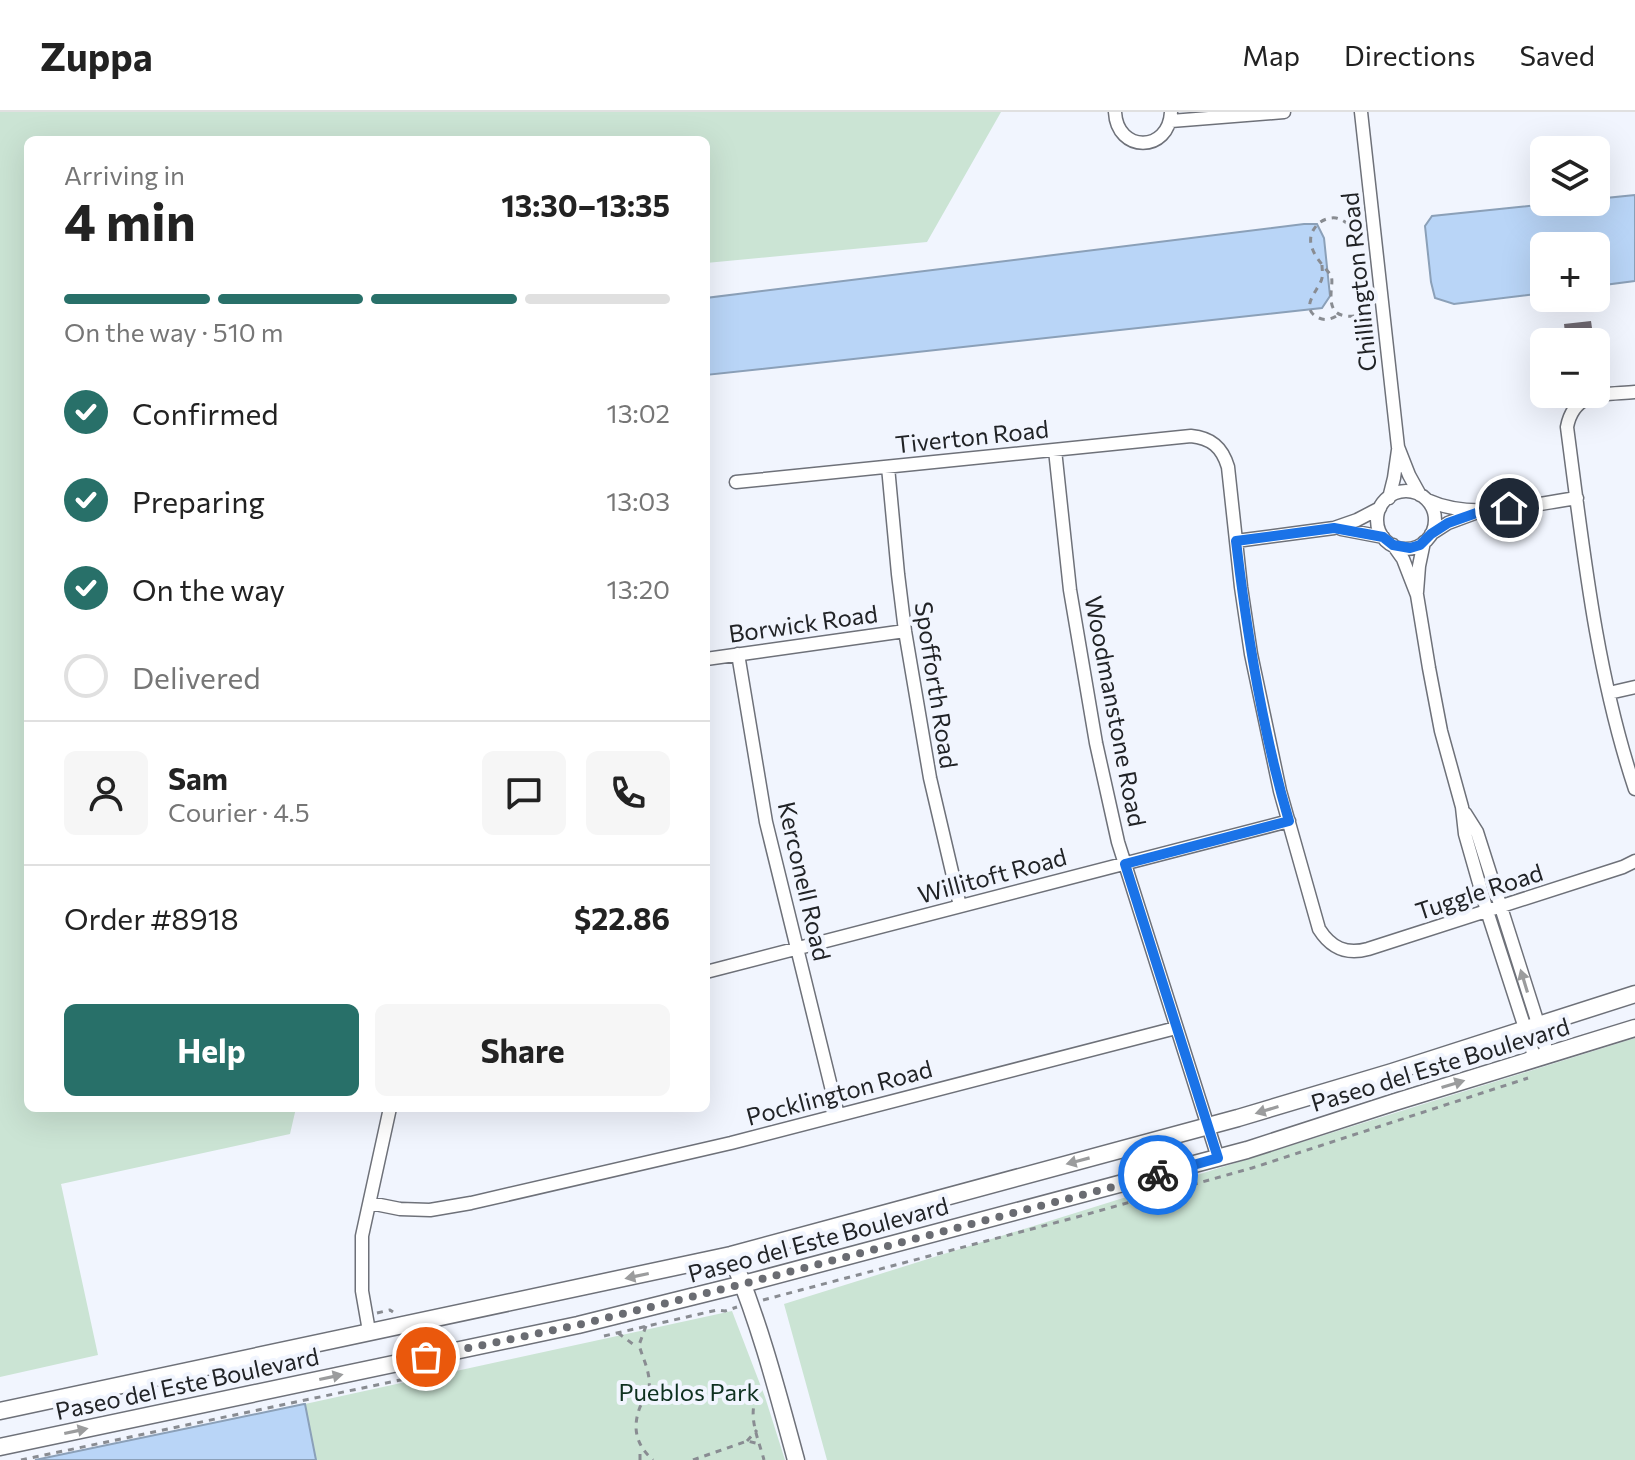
<!DOCTYPE html>
<html lang="en">
<head>
<meta charset="utf-8">
<style>
  :root { --surface:#fff; --page:#f6f6f6; --text:#222; --muted:#767676; --line:#e0e0e0; --accent:#287069 }
  body { margin:0; font-family:Commissioner,sans-serif; background:var(--page); color:var(--text); height:100vh; display:flex; flex-direction:column; font-size:30px; white-space:nowrap }
  * { box-sizing:border-box; margin:0 }
  p { font-size:26px; color:var(--muted) }
  .icon { flex:none; width:44px; height:44px; fill:none; stroke:currentColor; stroke-width:2; stroke-linecap:round; stroke-linejoin:round }
  .map { position:relative; flex:1; overflow:hidden }
  .panel { position:absolute; left:24px; top:24px; width:686px; height:976px; display:flex; flex-direction:column; background:var(--surface); border-radius:12px; box-shadow:0 8px 32px #0002 }
  .panel>* { flex:none }
  .fabs { position:absolute; left:1530px; top:24px; display:grid; gap:16px }
  .fabs a { display:grid; place-items:center; width:80px; height:80px; border-radius:12px; background:var(--surface); box-shadow:0 8px 32px #0002; font-size:40px }
  .pin { position:absolute; display:grid; place-items:center; width:68px; height:68px; color:#fff; margin:-34px; border:4px solid #fff; border-radius:50%; box-shadow:0 2px 8px #0007 }
  .courier { position:absolute; display:grid; place-items:center; width:80px; height:80px; margin:-40px; border:6px solid #1a73e8; border-radius:50%; background:#fff; color:#222; box-shadow:0 2px 10px #0007 }
  .head em { font-style:normal; font-weight:700 }
  .head div { display:flex; flex-direction:column-reverse }
  .head { display:flex; align-items:center; justify-content:space-between; height:136px; padding:0 40px }
  h1 { font-size:52px; font-weight:700; line-height:60px }
  .bar { display:grid; grid-template-columns:repeat(4,1fr); gap:12px 8px; align-content:center; height:96px; padding:0 40px }
  .bar i { height:10px; border-radius:6px; background:var(--line) }
  .bar .current { background:var(--accent) }
  .bar p { grid-column:span 4 }
  .line { display:flex; align-items:center; gap:20px; padding:0 40px; border-top:2px solid var(--line) }
  .line div { flex:1 }
  .round { display:grid; place-items:center; flex:none; width:84px; height:84px; border-radius:12px; background:var(--page) }
  ol { padding:0 40px; list-style:none }
  li { display:flex; align-items:center; gap:24px; height:88px }
  li p { margin-inline-start:auto }
  li .icon { padding:8px; border-radius:50%; background:var(--accent); color:#fff; stroke-width:4 }
  li:last-child { color:var(--muted) }
  li i { width:44px; height:44px; border:4px solid var(--line); border-radius:50% }
  .button { display:flex; gap:16px; margin-top:auto; padding:16px 40px }
  .button a { flex:1; height:92px; border-radius:12px; background:var(--accent); color:#fff; font-size:32px; font-weight:700; line-height:92px; text-align:center }
  .button a+a { background:var(--page); color:var(--text) }
  header { display:flex; align-items:center; gap:48px; box-sizing:border-box; height:112px; padding:0 40px; background:var(--surface); border-bottom:2px solid var(--line) }
  header strong { font-size:38px }
  nav { display:flex; gap:44px; margin-inline-start:auto; font-size:28px }
  .map>svg:first-child { display:block }
  .green { fill:#cbe4d4 }
  .water { fill:#b9d5f7; stroke:#8ba0b8; stroke-width:2 }
  .building { fill:#6f6971 }
  .lines { fill:none; stroke-linecap:round; stroke-linejoin:round }
  .street-casing { stroke:#6e7179; stroke-width:15 }
  .secondary-casing { stroke:#6e7179; stroke-width:19 }
  .path { stroke:#898c92; stroke-width:3; stroke-dasharray:6 6; stroke-linecap:butt }
  .street { stroke:#fff; stroke-width:12 }
  .secondary { stroke:#fff; stroke-width:16 }
  .oneway { fill:#9b9c9d }
  .done { stroke:#6a6c72; stroke-width:8; stroke-dasharray:0 14.4 }
  .route { stroke:#1a73e8; stroke-width:10 }
  .labels { text-anchor:middle; dominant-baseline:central; stroke-width:8; stroke-linejoin:round; paint-order:stroke }
  .street-label { font-size:24px; fill:#212326; stroke:#f1f5fe }
  .park-label { font-size:24px; fill:#0e311f; stroke:#f1f5fe }
</style>
</head>
<body>
<header>
<strong>Zuppa</strong>
<nav><a>Map</a><a>Directions</a><a>Saved</a></nav>
</header>
<div class="map">
<svg width="1635" height="1348" viewBox="0 0 1635 1348">
  <rect width="100%" height="100%" fill="#f1f5fe"/>
  <!-- green -->
  <path class="green" d="M0 0H1001L927 130 706 151V28H28V996H296L290 1022 61 1072 98 1243 0 1265Z
    M1635 926V1348H827L784 1192Z
    M732 1199 765 1285 785 1348H316L305 1292Z"/>
  <!-- water -->
  <path class="water" d="M1635 83V169L1596 174V134H1544V181L1454 192 1435 186 1431 170 1425 114 1432 104 1567 90H1596V87Z
    M1304 112H1317L1324 126 1330 184 1322 196 706 263V186Z
    M305 1292 316 1348H35L304 1292Z"/>
  <!-- building -->
  <path class="building" d="M1591 209 1594 230H1566L1564 212Z"/>
  <g class="lines">
    <defs>
      <path id="street" d="M1115 0C1117 41 1169 41 1171 0
        M1361 0 1398 335 1409 363 1420 383
        M1171 9 1284 0
        M1635 280C1605 283 1574 278 1567 315 1583 436 1596 561 1635 677
        M1055 338 1070 478 1096 631 1118 730 1218 1046
        M888 355 898 462 905 519 930 666 960 794
        M736 370 1191 324C1211 326 1222 335 1228 355L1241 475 1251 542 1280 679 1319 817C1331 836 1346 843 1368 837L1623 755 1635 749
        M1377 408a29 29 0 1 1 58 0a29 29 0 1 1-58 0Z
        M1389 386 1394 366 1398 338
        M1427 388C1473 409 1528 393 1577 386
        M1341 417 1383 425
        M1431 422 1448 411 1475 401
        M1236 429 1334 416 1357 408 1380 396
        M1393 433 1403 447 1417 483 1429 556 1441 619 1462 695 1465 722 1487 799 1535 947
        M1417 480 1419 454 1424 430
        M738 542 766 710 838 1003
        M706 547 905 519
        M1609 581 1635 575
        M1465 701 1477 720 1548 943
        M706 860 1289 709
        M370 1091 400 1097 430 1098 471 1091 731 1031 1176 916
        M369 1219 362 1179V1124L390 996"/>
      <path id="secondary" d="M731 1143C759 1209 777 1278 796 1348
        M0 1299 731 1143 1238 1006 1392 960 1635 882
        M0 1335 578 1213 743 1172 1247 1038 1395 990 1635 916"/>
    </defs>
    <!-- street casing -->
    <use href="#street" class="street-casing"/>
    <!-- secondary casing -->
    <use href="#secondary" class="secondary-casing"/>
    <!-- path -->
    <path class="path" d="M1359 117C1350 116 1346 108 1336 106 1330 105 1322 108 1318 112 1300 130 1319 149 1331 163 1333 170 1331 175 1331 183 1330 209 1350 205 1369 202
      M1322 153C1322 157 1323 162 1322 166 1320 177 1297 196 1319 206 1326 209 1332 207 1338 203
      M763 1188 1077 1105 1252 1056 1528 966
      M377 1201 390 1198 393 1200
      M646 1214 639 1233C643 1247 651 1261 649 1277 648 1283 643 1289 640 1295 632 1316 636 1333 653 1348
      M618 1221 637 1235
      M604 1224 717 1198 725 1199 737 1195
      M757 1285C747 1303 759 1329 764 1348
      M747 1329 757 1318
      M21 1348 405 1267
      M640 1348V1336
      M693 1348 747 1329 760 1332"/>
    <!-- street -->
    <use href="#street" class="street"/>
    <!-- secondary -->
    <use href="#secondary" class="secondary"/>
  </g>
  <!-- one-way arrows -->
  <defs><path id="oneway-solid" d="M-6-.8H1V-3.2L6.5 0L1 3.2V.8H-6Z" transform="scale(2)"/></defs>
  <g class="oneway">
    <use href="#oneway-solid" transform="translate(1524 869) rotate(-107)"/>
    <use href="#oneway-solid" transform="translate(1453 972) rotate(-17)"/>
    <use href="#oneway-solid" transform="translate(1267 998) rotate(163)"/>
    <use href="#oneway-solid" transform="translate(1078 1049) rotate(165)"/>
    <use href="#oneway-solid" transform="translate(637 1164) rotate(168)"/>
    <use href="#oneway-solid" transform="translate(331 1265) rotate(-12)"/>
    <use href="#oneway-solid" transform="translate(76 1319) rotate(-12)"/>
  </g>
  <g class="lines">
    <!-- done -->
    <path class="done" d="M426 1245 578 1213 743 1172 1158 1063"/>
    <!-- route -->
    <path class="route" d="M1158 1063 1218 1046 1125 752 1289 709C1262 618 1247 523 1236 429L1334 416 1383 425 1393 433 1410 436 1420 433 1431 422 1448 411 1482 399 1509 396"/>
  </g>
  <g class="labels">
    <!-- street labels -->
    <g class="street-label">
      <text transform="translate(1358 170) rotate(-96)">Chillington Road</text>
      <text transform="translate(972 324) rotate(-6)">Tiverton Road</text>
      <text transform="translate(803 511) rotate(-8)">Borwick Road</text>
      <text transform="translate(937 573) rotate(81)">Spofforth Road</text>
      <text transform="translate(1116 599) rotate(79)">Woodmanstone Road</text>
      <text transform="translate(992 763) rotate(-15)">Willitoft Road</text>
      <text transform="translate(805 769) rotate(77)">Kerconell Road</text>
      <text transform="translate(1479 779) rotate(-18)">Tuggle Road</text>
      <text transform="translate(1440 952) rotate(-17)">Paseo del Este Boulevard</text>
      <text transform="translate(839 980) rotate(-15)">Pocklington Road</text>
      <text transform="translate(818 1127) rotate(-15)">Paseo del Este Boulevard</text>
      <text transform="translate(187 1271) rotate(-12)">Paseo del Este Boulevard</text>
    </g>
    <!-- park labels -->
    <g class="park-label">
      <text x="689" y="1279">Pueblos Park</text>
    </g>
  </g>
</svg>
<div class="fabs">
<a><svg class="icon" aria-label="layers" viewBox="0 0 24 24"><path d="M12 4l9 5-9 5-9-5zM3 14l9 5 9-5"/></svg></a>
<a>+</a>
<a>−</a>
</div>
<div class="pin" style="left:426px;top:1245px;background:#ea580c"><svg class="icon" aria-label="bag" viewBox="0 0 24 24"><path d="M5 8h14l-1 12H6zM9 8a3 3 0 0 1 6 0"/></svg></div>
<div class="pin" style="left:1509px;top:396px;background:#1f2937"><svg class="icon" aria-label="home" viewBox="0 0 24 24"><path d="M3 11l9-7 9 7M6 9v11h12V9"/></svg></div>
<div class="courier" style="left:1158px;top:1063px"><svg class="icon" aria-label="bike" viewBox="0 0 24 24"><circle cx="6" cy="16" r="4"/><circle cx="18" cy="16" r="4"/><path d="M6 16l4-8h5l3 8M10 8l3 8H6M13 5h3"/></svg></div>
<section class="panel">
<div class="head"><div><h1>4 min</h1><p>Arriving in</p></div><em>13:30–13:35</em></div>
<div class="bar"><i class="current"></i><i class="current"></i><i class="current"></i><i></i><p>On the way · 510 m</p></div>
<ol>
<li><svg class="icon" aria-label="check" viewBox="0 0 24 24"><path d="M5 12l5 5 9-10"/></svg>Confirmed<p>13:02</p></li>
<li><svg class="icon" aria-label="check" viewBox="0 0 24 24"><path d="M5 12l5 5 9-10"/></svg>Preparing<p>13:03</p></li>
<li><svg class="icon" aria-label="check" viewBox="0 0 24 24"><path d="M5 12l5 5 9-10"/></svg>On the way<p>13:20</p></li>
<li><i></i>Delivered</li>
</ol>
<div class="line" style="height:144px"><a class="round"><svg class="icon" aria-label="person" viewBox="0 0 24 24"><circle cx="12" cy="8" r="4"/><path d="M4 21q1-7 8-7t8 7"/></svg></a><div><b>Sam</b><p>Courier · 4.5</p></div><a class="round"><svg class="icon" aria-label="chat" viewBox="0 0 24 24"><path d="M4 5h16v11H9l-5 4z"/></svg></a><a class="round"><svg class="icon" aria-label="phone" viewBox="0 0 24 24"><path d="M5 4h4l2 5-3 2q2 4 5 5l2-3 5 2v4C11 20 4 13 5 4z"/></svg></a></div>
<div class="line" style="height:104px"><div>Order #8918</div><b>$22.86</b></div>
<div class="button"><a>Help</a><a>Share</a></div>
</section>
</div>
</body>
</html>
